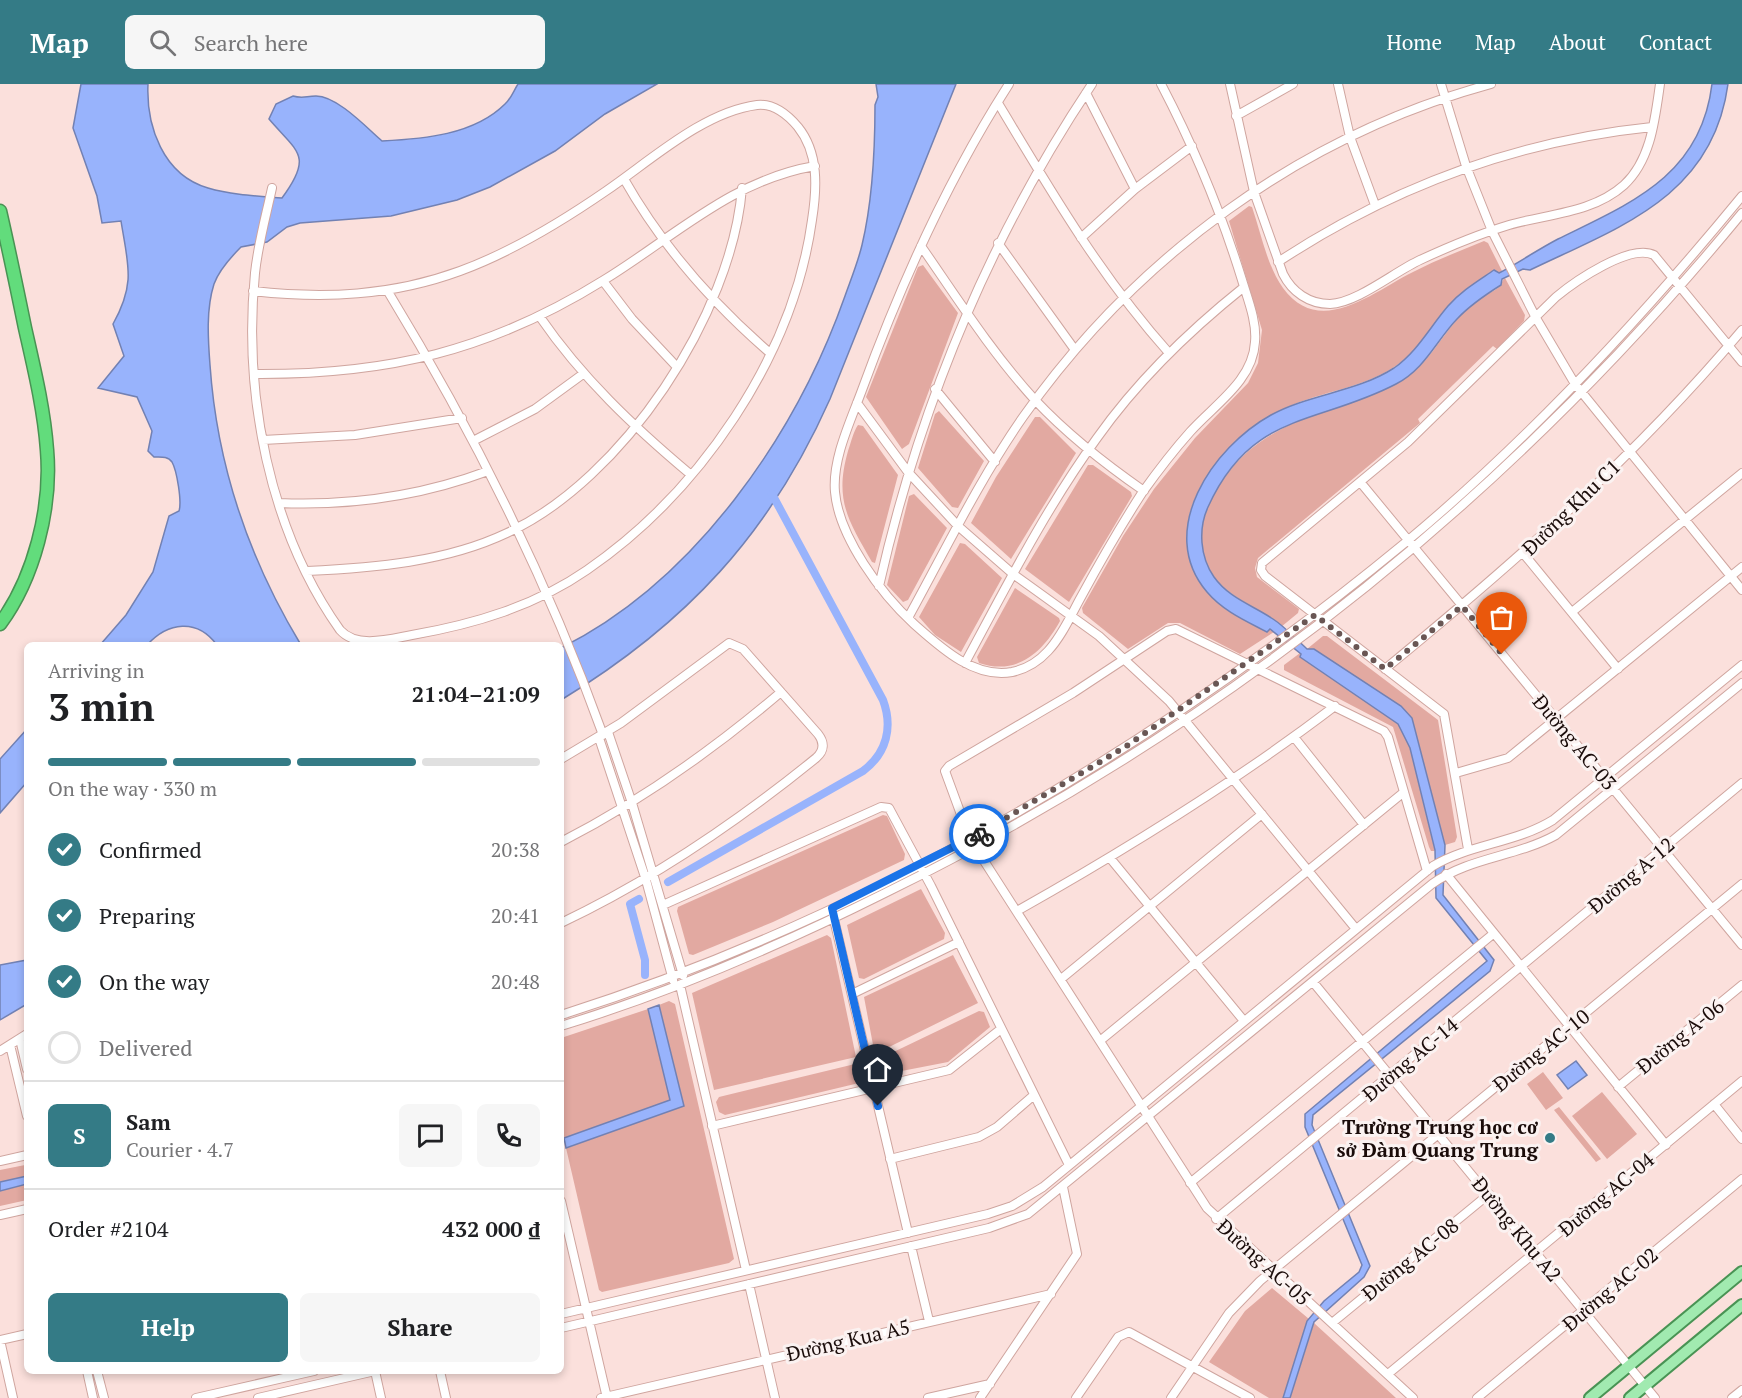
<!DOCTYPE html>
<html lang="en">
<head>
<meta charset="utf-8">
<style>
  :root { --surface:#fff; --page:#f6f6f6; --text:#202124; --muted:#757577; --line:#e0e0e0; --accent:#347b86 }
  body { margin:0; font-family:"PT Serif",serif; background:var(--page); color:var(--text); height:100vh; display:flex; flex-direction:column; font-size:22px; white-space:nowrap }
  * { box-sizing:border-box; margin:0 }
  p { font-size:20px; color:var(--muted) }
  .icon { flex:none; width:33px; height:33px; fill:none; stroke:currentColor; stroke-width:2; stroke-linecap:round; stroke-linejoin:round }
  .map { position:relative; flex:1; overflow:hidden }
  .panel { position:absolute; left:24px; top:558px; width:540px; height:732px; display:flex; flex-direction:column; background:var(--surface); border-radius:9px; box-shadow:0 3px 9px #0003 }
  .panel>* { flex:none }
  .pin { position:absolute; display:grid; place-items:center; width:51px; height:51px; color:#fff; margin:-62px -26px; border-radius:50% 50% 50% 0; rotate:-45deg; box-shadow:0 0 6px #0007 }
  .pin .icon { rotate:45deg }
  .courier { position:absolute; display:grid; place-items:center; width:60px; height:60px; margin:-30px; border:4px solid #1a73e8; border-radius:50%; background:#fff; color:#222; box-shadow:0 2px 8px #0007 }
  .head em { font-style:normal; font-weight:800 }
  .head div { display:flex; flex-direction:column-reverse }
  .head { display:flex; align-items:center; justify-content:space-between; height:102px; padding:0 24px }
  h1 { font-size:39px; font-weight:800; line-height:45px }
  .bar { display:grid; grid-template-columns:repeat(4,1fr); gap:9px 6px; align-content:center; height:72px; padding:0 24px }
  .bar i { height:8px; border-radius:4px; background:var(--line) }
  .bar .current { background:var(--accent) }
  .bar p { grid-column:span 4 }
  .line { display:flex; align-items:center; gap:15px; padding:0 24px; border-top:2px solid var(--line) }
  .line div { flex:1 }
  .round { display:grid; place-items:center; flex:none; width:63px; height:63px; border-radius:9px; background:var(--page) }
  ol { padding:0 24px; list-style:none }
  li { display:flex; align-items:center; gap:18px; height:66px }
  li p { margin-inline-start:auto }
  li .icon { padding:6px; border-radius:50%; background:var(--accent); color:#fff; stroke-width:4 }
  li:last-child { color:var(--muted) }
  li i { width:33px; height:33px; border:3px solid var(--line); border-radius:50% }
  .button { display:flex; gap:12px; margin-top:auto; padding:12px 24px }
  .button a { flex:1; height:69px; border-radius:9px; background:var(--accent); color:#fff; font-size:24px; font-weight:800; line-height:69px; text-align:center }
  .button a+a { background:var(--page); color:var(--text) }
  header { display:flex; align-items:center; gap:36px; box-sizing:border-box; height:84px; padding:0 30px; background:var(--accent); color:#fff }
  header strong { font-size:28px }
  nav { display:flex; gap:33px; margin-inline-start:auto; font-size:21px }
  .search { width:420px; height:54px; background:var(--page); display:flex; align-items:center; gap:15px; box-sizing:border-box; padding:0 21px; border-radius:9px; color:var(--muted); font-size:22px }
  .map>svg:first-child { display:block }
  .green { fill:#e2a9a1 }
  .water { fill:#98b3fc; stroke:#7281b3; stroke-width:1.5 }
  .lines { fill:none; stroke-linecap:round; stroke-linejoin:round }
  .canal { stroke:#98b3fc; stroke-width:8 }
  .minor-casing { stroke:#cfa59f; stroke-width:10 }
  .major-casing { stroke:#499354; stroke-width:14 }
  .highway-casing { stroke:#499354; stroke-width:15 }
  .minor { stroke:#fff; stroke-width:8 }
  .major { stroke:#a1eab0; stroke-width:10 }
  .highway { stroke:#62dc7c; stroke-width:12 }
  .done { stroke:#695654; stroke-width:6; stroke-dasharray:0 10.8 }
  .route { stroke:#1a73e8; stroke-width:8 }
  .poi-dot { fill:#347b86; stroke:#fbf2f1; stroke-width:2 }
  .labels { text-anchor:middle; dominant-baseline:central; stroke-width:6; stroke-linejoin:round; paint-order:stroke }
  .street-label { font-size:20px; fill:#1a0c0a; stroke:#fbf2f1 }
  .poi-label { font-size:20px; font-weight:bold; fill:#1a0c0a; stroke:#fbf2f1; text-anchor:end }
</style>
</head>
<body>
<header>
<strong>Map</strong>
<div class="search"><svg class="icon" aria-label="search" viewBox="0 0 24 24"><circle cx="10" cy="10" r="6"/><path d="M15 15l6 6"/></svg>Search here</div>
<nav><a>Home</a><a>Map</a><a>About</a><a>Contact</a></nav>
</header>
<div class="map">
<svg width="1742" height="1314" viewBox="0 0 1742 1314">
  <rect width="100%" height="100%" fill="#fbe0dc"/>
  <!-- green -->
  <path class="green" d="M1249 122 1252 123C1261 149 1267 182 1283 204 1320 255 1374 207 1413 188 1436 176 1460 167 1484 157L1488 159 1502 187 1468 204 1459 212C1435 235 1420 268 1391 285 1357 306 1315 308 1280 327 1218 361 1153 438 1207 507 1222 526 1246 537 1267 548L1270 544 1274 548 1240 570 1180 539H1168L1128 565 1083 529 1082 524 1123 452 1154 405 1195 354 1248 299 1258 279 1262 246 1229 137Z
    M923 181 958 229 909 360 902 365 866 313 918 183Z
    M1505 194 1525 231 1524 237 1497 265 1493 262 1418 335 1420 339 1258 474 1255 484 1257 493 1299 525 1298 529 1281 543C1261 523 1230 516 1213 491 1199 471 1198 444 1208 422 1237 359 1285 340 1345 319 1365 313 1387 307 1404 295 1427 280 1438 258 1455 238 1462 228 1472 220 1482 213 1487 210 1497 206 1501 201 1502 198 1503 195 1505 194Z
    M939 327 984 377 958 424 952 423 918 384 935 330Z
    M1035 333H1040L1076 369 1011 475 971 439 996 393Z
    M858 341 863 342 898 391 875 479 872 478C848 436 834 416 848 367 851 359 853 348 858 341Z
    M1088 381H1093L1131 408 1132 412 1069 518 1025 485Z
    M914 410 947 444 908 516 903 518 887 501 909 412Z
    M960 459 965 460 1002 494 961 568 935 551 919 533Z
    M1015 504 1059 534 1060 537C1043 568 1017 592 979 579L977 573Z
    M1323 552H1327L1438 636 1457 753 1455 758 1445 761 1412 634 1401 622 1307 565Z
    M1300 569V573L1398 640 1410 664 1435 767H1431L1429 763 1393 643 1284 586V581Z
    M883 731 887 732 905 770 904 776 773 838 693 871 689 870 677 827 678 823Z
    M921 805 945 849 944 855 864 895 859 894 847 841Z
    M827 851 831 854 856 973 714 1006 692 909Z
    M953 871 978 919 881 967 874 966 864 913Z
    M669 917 675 920 734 1175 729 1179 602 1208 599 1206 566 1064 684 1022 659 921Z
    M648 925 671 1016 564 1054 561 1041V954Z
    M979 927 984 928 990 943 948 978 881 991 877 979 879 975Z
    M855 980 860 983 863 994 859 999 725 1031 719 1028 716 1018 719 1013Z
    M1543 988 1563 1014 1546 1026 1527 1000Z
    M1602 1008 1637 1050 1607 1075 1572 1032Z
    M1559 1023 1601 1075 1596 1078 1554 1026Z
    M25 1081 27 1092 0 1098V1086Z
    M27 1100V1116L0 1122V1107Z
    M1272 1204 1309 1235 1283 1314H1269L1209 1278 1245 1227Z
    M1314 1239 1396 1314H1290Z"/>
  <!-- water -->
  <path class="water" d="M81 0H148C146 42 163 91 208 104 232 111 257 112 282 114 314 71 297 68 269 35L276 20 293 12C303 15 306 12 316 12 337 12 366 43 382 57 423 55 474 51 505 20 511 15 514 6 518 0H657L605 30 555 67 490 103 457 116 391 132 300 139 287 143 267 158 241 163C231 173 219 186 214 200 206 225 208 255 210 281 217 382 249 475 301 561H217C197 534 168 538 147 561H100L126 531 153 488 169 432 179 427C182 418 177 387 172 378 168 372 161 373 154 373L148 367 152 347 137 313 98 304 124 272 113 240C136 199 128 181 121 137L102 139 97 112 73 44Z
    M876 0H956L830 315C770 450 686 540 561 616V564C695 497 796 351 845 212 851 195 858 178 862 161 873 115 875 67 875 21L878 13Z
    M1712 0H1728C1713 113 1619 143 1530 186L1523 185 1502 195 1501 201C1485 211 1470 221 1457 235 1436 257 1425 285 1396 300 1318 341 1251 327 1208 423 1198 445 1200 473 1214 493 1229 514 1252 521 1273 535 1284 542 1296 555 1307 565H1314L1401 622 1412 634 1445 761 1443 811 1494 876 1490 887 1313 1031 1312 1041 1370 1182 1364 1193 1314 1238 1290 1314H1283L1307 1237 1324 1217 1359 1188 1362 1181 1305 1043V1030L1487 877 1436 814 1435 766 1410 664 1398 640 1300 573 1301 570 1270 545 1267 548C1246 537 1223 527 1207 508 1155 447 1213 363 1271 331 1309 310 1357 308 1394 284 1417 268 1430 243 1448 222 1461 207 1478 197 1494 186L1499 189C1520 178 1537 166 1558 155 1631 119 1701 92 1712 0Z
    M27 645V698L0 729V675Z
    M27 876V920L0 936V881Z
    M659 921 684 1022 566 1064 564 1054 670 1016 648 925Z
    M1576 977 1587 991 1568 1005 1557 991Z
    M27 1092V1100L0 1107V1098Z"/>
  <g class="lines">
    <!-- canal -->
    <path class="canal" d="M668 798 863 687C887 669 893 643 883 616L772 410
      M639 815 630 820 645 876V891"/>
    <defs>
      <path id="minor" d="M1009 0C948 95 901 199 862 306 851 336 832 375 835 408 839 453 881 510 914 540 940 563 974 595 1012 588 1026 585 1038 578 1048 567 1062 552 1071 531 1081 513 1100 478 1120 443 1142 409 1157 388 1173 367 1190 348 1214 321 1253 297 1255 258 1257 238 1248 216 1242 196 1221 128 1194 63 1161 0
        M1230 0 1254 108 1283 190C1292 208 1309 220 1330 220 1357 219 1394 188 1420 176 1448 163 1479 150 1509 141 1547 130 1593 129 1624 101 1651 76 1655 35 1660 0
        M1338 0 1350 53 1375 121
        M1441 0 1466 82 1492 147 1536 234 1575 300 1742 506
        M1086 9 1135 105
        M998 19C1050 106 1101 193 1169 269
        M1236 32 1293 0
        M624 95C662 162 711 218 770 269
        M1081 154 1135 105 1192 62
        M998 159 1075 266
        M921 162C957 214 992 269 1035 316 1068 351 1105 380 1144 407
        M1278 178C1392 103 1515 57 1652 43
        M603 197 632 235 677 283
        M387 206C473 347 547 495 603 651
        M253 207C324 215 392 212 460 187 512 168 561 138 606 107 650 77 703 28 757 21 774 19 787 30 798 43 819 69 817 104 812 136 793 273 700 408 587 486 535 522 475 540 412 551 390 555 357 565 340 546 269 446 243 309 255 189 258 160 266 132 272 104
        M540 233C582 294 634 343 690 390
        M254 290C387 291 490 267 604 196 674 153 732 96 815 82
        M935 305 995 378
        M857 319 908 388 958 442 1013 490 1099 552 1169 617 1356 845
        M263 356 355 351 462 334
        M473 357 535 325 583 290
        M1361 399 1742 861
        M279 419C351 422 421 412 488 387
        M1523 469 1618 585
        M307 487C374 484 446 478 507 449 623 396 732 230 742 104
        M879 502C920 321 989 154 1092 0
        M1572 528 1742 389
        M908 534C945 467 979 396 1023 333 1136 173 1300 52 1491 0
        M965 579C1006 503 1046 424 1097 354 1138 296 1189 247 1244 203
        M1385 585C1512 481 1636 372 1742 246
        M608 648 632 719 683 891
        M1294 653 1364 741
        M599 654 646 796 673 896
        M561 675 621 639 729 559 743 565 818 650C825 659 824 667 816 674 736 739 654 795 561 839
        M1456 689 1508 674 1742 483
        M561 758C641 717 713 666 781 608
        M1468 765 1444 630 1265 492 1261 486 1262 479 1408 358 1556 213C1574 198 1630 159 1654 171L1742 278
        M1110 774 1244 937
        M1446 790 1666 1061
        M663 821 881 723 889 724 931 802 1069 1081
        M1017 827C1127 765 1234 699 1335 622
        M833 831 908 1149
        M1061 895 1262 730
        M1313 898 1655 1314
        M680 901 746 1186
        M852 910 959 858
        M561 931C870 833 1156 664 1406 458 1529 356 1640 236 1742 112
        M561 942C672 908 781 861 885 809 1220 644 1506 417 1742 129
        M20 955 27 985
        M1101 956 1404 708
        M10 961 27 1032
        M0 967 27 950
        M1618 1003 1742 901
        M1714 1020 1742 1055
        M712 1042 949 986 1001 945
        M890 1075 979 1053 997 1043 1034 1011
        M0 1077 27 1071
        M1190 1099 1493 850
        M561 1117 607 1314
        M0 1131 27 1125
        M1216 1135 1742 699
        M911 1162 929 1237
        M749 1200 775 1314
        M561 1230 988 1130 1012 1122 1043 1103 1433 782C1470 760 1516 759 1553 736L1742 581
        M1332 1239 1489 1110
        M561 1244 989 1144 1028 1130 1432 800C1470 773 1516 773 1556 751L1742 599
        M0 1256 13 1314
        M0 1256 27 1250
        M87 1287 93 1314
        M97 1287 104 1314
        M375 1287 381 1314
        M440 1287 446 1314
        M1388 1290 1742 997
        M196 1314 314 1287
        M258 1314 375 1287
        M601 1314 1051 1210
        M928 1314 990 1300
        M980 1314 1077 1170 1063 1103
        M1076 1314 1118 1253 1129 1248 1250 1314
        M1171 1314 1229 1229 1260 1197 1742 800
        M1413 1314 1207 1124 970 755 945 687 949 682 1073 609 1167 547 1176 545 1384 647 1388 653 1427 787
        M1477 1314 1742 1095
        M1732 1314 1742 1306"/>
      <path id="major" d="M1590 1314 1742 1188
        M1630 1314 1742 1221"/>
      <path id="highway" d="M0 127C9 166 17 205 25 244 34 284 44 325 47 366 52 424 34 494 0 540"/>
    </defs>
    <!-- minor casing -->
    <use href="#minor" class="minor-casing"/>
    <!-- major casing -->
    <use href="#major" class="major-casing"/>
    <!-- highway casing -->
    <use href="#highway" class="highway-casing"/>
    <!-- minor -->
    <use href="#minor" class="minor"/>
    <!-- major -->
    <use href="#major" class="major"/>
    <!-- highway -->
    <use href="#highway" class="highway"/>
  </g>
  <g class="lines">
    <!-- done -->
    <path class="done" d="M979 750 1125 663 1315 531 1385 585 1462 522 1502 570"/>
    <!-- route -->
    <path class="route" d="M878 1022 832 824 979 750"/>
  </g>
  <!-- markers -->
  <circle class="poi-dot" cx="1550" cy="1054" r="6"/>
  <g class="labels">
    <!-- street labels -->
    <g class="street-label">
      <text transform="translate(1571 423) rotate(-44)">Đường Khu C1</text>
      <text transform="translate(1575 658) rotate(50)">Đường AC-03</text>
      <text transform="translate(1631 791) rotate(-40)">Đường A-12</text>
      <text transform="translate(1680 952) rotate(-39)">Đường A-06</text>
      <text transform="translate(1541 966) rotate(-39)">Đường AC-10</text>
      <text transform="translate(1410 975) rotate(-40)">Đường AC-14</text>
      <text transform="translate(1606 1110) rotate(-40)">Đường AC-04</text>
      <text transform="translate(1517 1145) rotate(51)">Đường Khu A2</text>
      <text transform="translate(1410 1175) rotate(-39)">Đường AC-08</text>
      <text transform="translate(1264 1178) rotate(42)">Đường AC-05</text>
      <text transform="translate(1610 1205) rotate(-40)">Đường AC-02</text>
      <text transform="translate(848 1256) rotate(-13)">Đường Kua A5</text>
    </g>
    <!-- poi labels -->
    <g class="poi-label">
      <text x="1538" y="1042">Trường Trung học cơ<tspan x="1538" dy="23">sở Đàm Quang Trung</tspan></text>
    </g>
  </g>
</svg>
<div class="pin" style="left:1502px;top:570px;background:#ea580c"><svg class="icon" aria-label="bag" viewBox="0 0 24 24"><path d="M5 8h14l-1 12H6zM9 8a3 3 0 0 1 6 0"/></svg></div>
<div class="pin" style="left:878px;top:1022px;background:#1f2937"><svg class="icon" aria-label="home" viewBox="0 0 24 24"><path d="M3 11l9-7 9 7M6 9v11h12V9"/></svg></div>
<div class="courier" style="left:979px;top:750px"><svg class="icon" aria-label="bike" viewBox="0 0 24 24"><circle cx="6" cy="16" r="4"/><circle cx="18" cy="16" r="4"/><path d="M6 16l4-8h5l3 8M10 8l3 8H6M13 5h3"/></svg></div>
<section class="panel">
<div class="head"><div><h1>3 min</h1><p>Arriving in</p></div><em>21:04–21:09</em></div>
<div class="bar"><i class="current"></i><i class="current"></i><i class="current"></i><i></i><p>On the way · 330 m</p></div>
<ol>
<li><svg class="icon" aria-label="check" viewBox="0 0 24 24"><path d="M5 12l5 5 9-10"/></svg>Confirmed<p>20:38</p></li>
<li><svg class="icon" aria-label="check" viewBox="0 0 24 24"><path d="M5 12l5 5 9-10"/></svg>Preparing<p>20:41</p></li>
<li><svg class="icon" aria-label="check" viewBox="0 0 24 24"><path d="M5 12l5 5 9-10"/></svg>On the way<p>20:48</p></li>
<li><i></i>Delivered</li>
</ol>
<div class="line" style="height:108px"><b class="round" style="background:var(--accent);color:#fff">S</b><div><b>Sam</b><p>Courier · 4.7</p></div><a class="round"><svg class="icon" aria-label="chat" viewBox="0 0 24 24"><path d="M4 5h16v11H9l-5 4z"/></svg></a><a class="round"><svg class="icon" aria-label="phone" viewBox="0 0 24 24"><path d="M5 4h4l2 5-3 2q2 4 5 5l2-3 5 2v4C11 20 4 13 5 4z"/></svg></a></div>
<div class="line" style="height:78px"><div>Order #2104</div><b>432 000 ₫</b></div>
<div class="button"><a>Help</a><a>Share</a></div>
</section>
</div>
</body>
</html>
